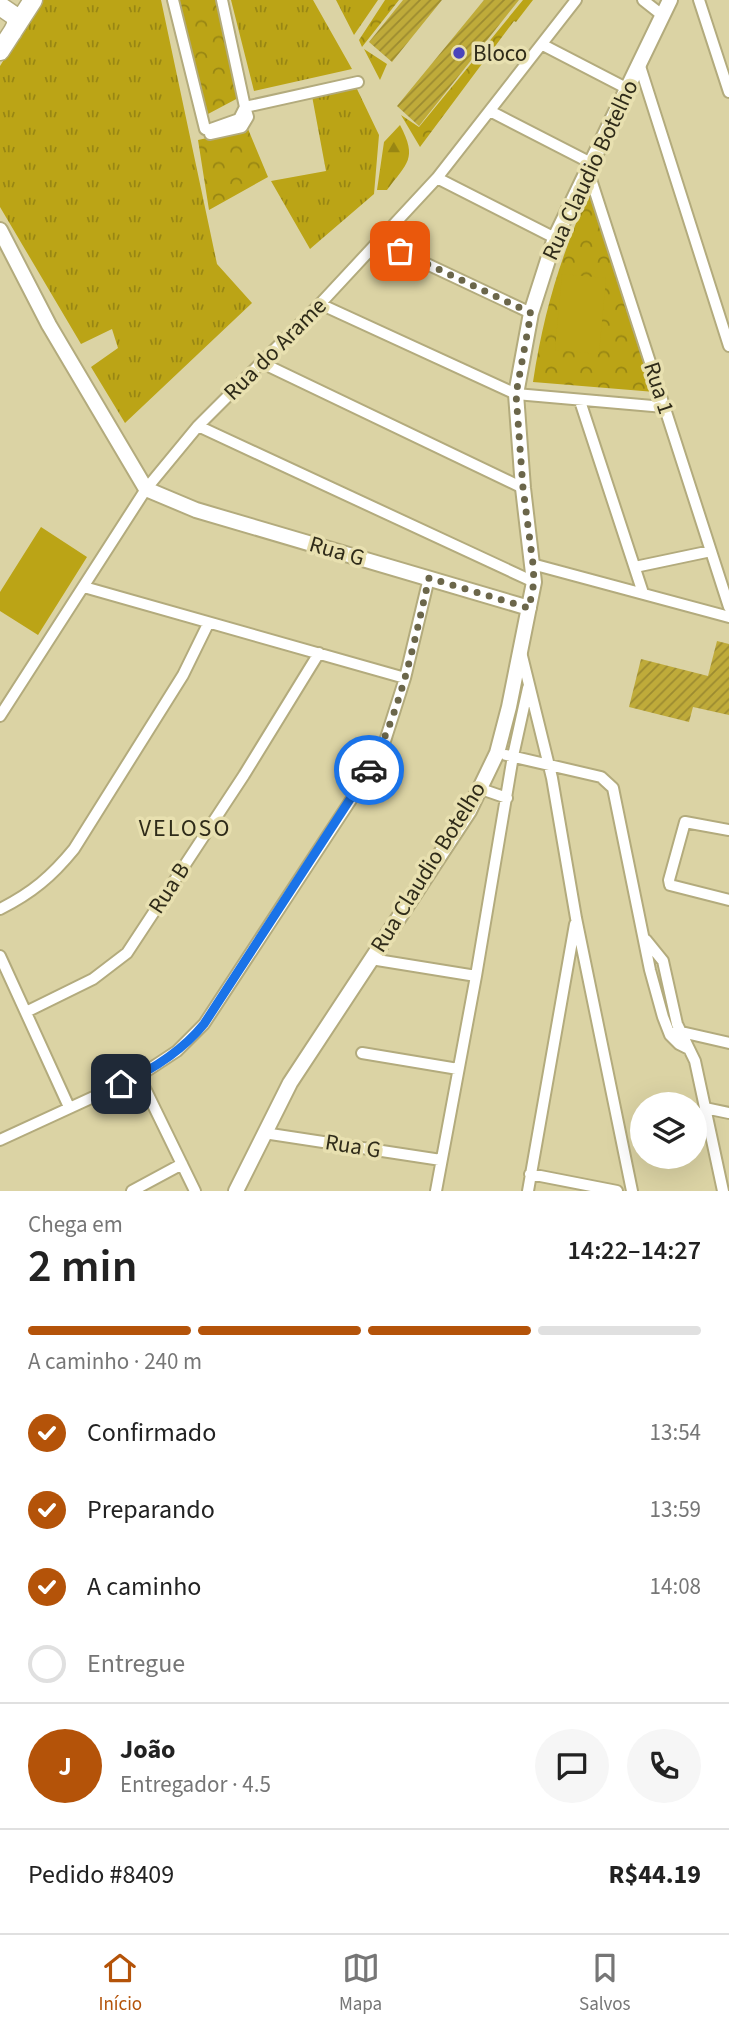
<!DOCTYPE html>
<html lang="pt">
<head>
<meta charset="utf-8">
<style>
  :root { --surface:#fff; --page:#f6f6f6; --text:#222; --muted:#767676; --line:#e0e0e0; --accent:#b45309 }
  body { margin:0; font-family:"Source Sans 3",sans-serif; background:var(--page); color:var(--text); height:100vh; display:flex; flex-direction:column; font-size:26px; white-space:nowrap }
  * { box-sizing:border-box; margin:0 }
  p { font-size:23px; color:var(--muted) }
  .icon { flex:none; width:38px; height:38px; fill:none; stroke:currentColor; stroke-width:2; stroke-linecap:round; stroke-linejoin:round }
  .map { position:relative; height:1191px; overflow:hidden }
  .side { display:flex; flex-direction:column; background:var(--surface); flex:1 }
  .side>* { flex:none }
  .buttons { position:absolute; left:630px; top:1092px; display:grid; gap:14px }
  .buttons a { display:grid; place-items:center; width:77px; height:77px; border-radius:50%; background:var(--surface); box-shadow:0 7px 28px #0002; font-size:35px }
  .pin { position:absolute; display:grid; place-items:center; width:60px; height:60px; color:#fff; margin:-30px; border-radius:14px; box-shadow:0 4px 10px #0006 }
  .courier { position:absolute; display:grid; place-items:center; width:70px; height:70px; margin:-35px; border:5px solid #1a73e8; border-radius:50%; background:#fff; color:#222; box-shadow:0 2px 9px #0007 }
  .head em { font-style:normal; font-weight:600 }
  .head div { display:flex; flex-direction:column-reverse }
  .head { display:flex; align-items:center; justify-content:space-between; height:119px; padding:0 28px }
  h1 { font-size:46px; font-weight:600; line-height:52px }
  .bar { display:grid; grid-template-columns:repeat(4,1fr); gap:10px 7px; align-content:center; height:84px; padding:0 28px }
  .bar i { height:9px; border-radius:5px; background:var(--line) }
  .bar .current { background:var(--accent) }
  .bar p { grid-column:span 4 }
  .line { display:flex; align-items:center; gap:18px; padding:0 28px; border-top:2px solid var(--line) }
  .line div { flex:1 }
  .round { display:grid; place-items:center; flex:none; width:74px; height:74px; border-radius:37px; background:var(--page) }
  ol { padding:0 28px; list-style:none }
  li { display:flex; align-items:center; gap:21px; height:77px }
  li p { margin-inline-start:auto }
  li .icon { padding:7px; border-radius:50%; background:var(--accent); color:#fff; stroke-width:4 }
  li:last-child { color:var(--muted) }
  li i { width:38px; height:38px; border:4px solid var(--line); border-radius:50% }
  .dock { display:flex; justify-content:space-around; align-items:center; height:98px; border-top:2px solid var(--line); background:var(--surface); font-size:19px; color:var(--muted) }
  .dock a { display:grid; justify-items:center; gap:4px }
  .dock .current { color:var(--accent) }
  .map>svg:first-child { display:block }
  .grass { fill:url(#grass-tufts) }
  .forest { fill:url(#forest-firs) }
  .park { fill:url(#park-crowns) }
  .pitch { fill:#bba416 }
  .building { fill:url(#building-hatch) }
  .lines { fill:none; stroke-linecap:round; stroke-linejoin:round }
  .minor-casing { stroke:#b3ab7d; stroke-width:14 }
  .tertiary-casing { stroke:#b3ab7d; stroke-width:18 }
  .primary-casing { stroke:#b3ab7d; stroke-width:21 }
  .minor { stroke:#fff; stroke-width:10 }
  .tertiary { stroke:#fff; stroke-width:14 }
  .primary { stroke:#fff; stroke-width:18 }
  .done { stroke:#6b664a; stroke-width:7; stroke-dasharray:0 12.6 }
  .route { stroke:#1a73e8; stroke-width:9 }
  .poi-dot { fill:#4a44bb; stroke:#e8e0b0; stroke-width:2.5 }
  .labels { text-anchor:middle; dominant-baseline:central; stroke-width:7; stroke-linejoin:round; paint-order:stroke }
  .poi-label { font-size:23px; fill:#2f2b19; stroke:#e8e0b0; text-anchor:start }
  .street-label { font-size:23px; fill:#2f2b19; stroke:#e8e0b0 }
  .neighbourhood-label { font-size:24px; letter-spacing:2px; fill:#2f2b19; stroke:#e8e0b0 }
</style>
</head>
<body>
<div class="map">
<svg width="729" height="1191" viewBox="0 0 729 1191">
  <defs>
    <pattern id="grass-tufts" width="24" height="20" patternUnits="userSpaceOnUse" patternTransform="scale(1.75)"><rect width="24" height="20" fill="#bba416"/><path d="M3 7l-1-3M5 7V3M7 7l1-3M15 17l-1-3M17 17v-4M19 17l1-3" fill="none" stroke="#988613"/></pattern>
    <pattern id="forest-firs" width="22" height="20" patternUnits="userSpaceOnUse" patternTransform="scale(1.75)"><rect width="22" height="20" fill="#bba416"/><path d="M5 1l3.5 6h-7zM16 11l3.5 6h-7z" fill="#988613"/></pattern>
    <pattern id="park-crowns" width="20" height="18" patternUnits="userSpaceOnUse" patternTransform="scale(1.75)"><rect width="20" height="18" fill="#bba416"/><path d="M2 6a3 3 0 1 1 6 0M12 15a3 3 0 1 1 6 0" fill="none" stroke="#988613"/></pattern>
    <pattern id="building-hatch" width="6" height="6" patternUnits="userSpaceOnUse" patternTransform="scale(1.75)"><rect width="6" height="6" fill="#bfab3a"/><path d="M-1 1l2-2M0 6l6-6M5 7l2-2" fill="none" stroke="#9c8b30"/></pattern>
  </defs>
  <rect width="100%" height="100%" fill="#dbd3a4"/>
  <!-- grass -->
  <path class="grass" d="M41 0H161L217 264 252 303 125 423 91 367 118 348 112 329 81 344 0 207V66Z
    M231 0H313L352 69 254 91Z
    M336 0H378L354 35Z
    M357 89 379 135 374 194 310 249 271 181 326 171 312 96Z"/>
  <!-- forest -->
  <path class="forest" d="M400 125C418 159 407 163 387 190H377L384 142Z"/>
  <!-- park -->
  <path class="park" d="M178 0H216L240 97 208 114Z
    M385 0H399L362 47 359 40Z
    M523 0H533L516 22 514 21 420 147 401 115 419 127Z
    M364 49 387 64 380 80Z
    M248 129 268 177 209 210 198 140Z
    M591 188 655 392 533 382C544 310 561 255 591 188Z"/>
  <!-- pitch -->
  <path class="pitch" d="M562 274 606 278 599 354 555 350Z
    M41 527 87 557 38 635 0 611V592Z"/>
  <!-- building -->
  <path class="building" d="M403 0H442L392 62 369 42Z
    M484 0H519L419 126 397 106Z
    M717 641 729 644V715L693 707 689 722 629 707 641 659 708 676Z"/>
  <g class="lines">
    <defs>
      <path id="minor" d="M173 0 205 129 208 130 239 119 245 107 222 0
        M643 0 662 15
        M699 0 729 92
        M543 45 628 89
        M639 63 729 346
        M490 111 591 163
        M210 134 242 127 248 117 245 107 358 82
        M588 170 729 607
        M437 178 555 238
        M378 241 531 313
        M320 304 516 394 664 407
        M262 363 523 488
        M580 401 643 593
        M198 426 534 582
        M532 564 729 617
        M635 567 711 551
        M84 587 405 678
        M521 652 552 778 576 918 632 1191
        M0 716 146 489 198 426 320 304 437 178 576 0
        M506 755 601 777 613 788 650 970 663 1017 670 1035 679 1044 689 1049
        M481 789 507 798
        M729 830 685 822 669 880 670 885 729 900
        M0 909C32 893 52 876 74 849L183 675 208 624
        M646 940 663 961 677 1024 695 1061 723 1191
        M0 956 69 1107
        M371 959 476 976
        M26 1012 93 979 127 953 244 775 319 653
        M677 1031 729 1043
        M362 1053 458 1069
        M139 1076 195 1191
        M705 1108 729 1113
        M264 1133 441 1160
        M0 1140 139 1076 177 1051 204 1024 366 777 385 741 405 678 429 578
        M530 1174 617 1191
        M132 1191 182 1164
        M436 1191 476 976 513 756 528 688
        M528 1191 575 924"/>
      <path id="tertiary" d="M0 230 49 325 146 489 196 510 529 608
        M236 1191 290 1083 469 811 497 753 509 707 534 582 523 488 516 394 531 313 555 238 670 0"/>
      <path id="primary" d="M0 6 16 17V25L12 33
        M0 51 33 0"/>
    </defs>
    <!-- minor casing -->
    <use href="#minor" class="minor-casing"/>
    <!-- tertiary casing -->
    <use href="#tertiary" class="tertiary-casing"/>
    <!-- primary casing -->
    <use href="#primary" class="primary-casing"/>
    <!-- minor -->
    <use href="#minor" class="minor"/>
    <!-- tertiary -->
    <use href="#tertiary" class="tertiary"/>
    <!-- primary -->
    <use href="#primary" class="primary"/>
  </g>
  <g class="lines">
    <!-- done -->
    <path class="done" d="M369 770C401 711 414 643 429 578L529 608 534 582 533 564 523 488 516 394 531 313 400 251"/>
    <!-- route -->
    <path class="route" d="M121 1084C152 1070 182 1051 204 1024L369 770"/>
  </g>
  <!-- markers -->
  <circle class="poi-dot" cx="459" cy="53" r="7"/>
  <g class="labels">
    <!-- poi labels -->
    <g class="poi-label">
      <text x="473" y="53">Bloco</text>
    </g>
    <!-- street labels -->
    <g class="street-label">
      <text transform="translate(590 170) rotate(-65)">Rua Claudio Botelho</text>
      <text transform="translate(275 349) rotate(-45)">Rua do Arame</text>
      <text transform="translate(659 388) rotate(72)">Rua 1</text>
      <text transform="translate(337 551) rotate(16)">Rua G</text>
      <text transform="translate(428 867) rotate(-58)">Rua Claudio Botelho</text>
      <text transform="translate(169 888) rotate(-57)">Rua B</text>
      <text transform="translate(353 1146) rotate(9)">Rua G</text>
    </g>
    <!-- neighbourhood labels -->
    <g class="neighbourhood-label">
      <text x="185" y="828">VELOSO</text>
    </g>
  </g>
</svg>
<div class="buttons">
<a><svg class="icon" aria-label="layers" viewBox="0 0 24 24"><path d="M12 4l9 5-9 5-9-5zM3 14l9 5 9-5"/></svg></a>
</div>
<div class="pin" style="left:400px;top:251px;background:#ea580c"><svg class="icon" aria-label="bag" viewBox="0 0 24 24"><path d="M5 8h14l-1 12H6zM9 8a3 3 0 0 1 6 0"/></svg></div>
<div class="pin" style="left:121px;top:1084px;background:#1f2937"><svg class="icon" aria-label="home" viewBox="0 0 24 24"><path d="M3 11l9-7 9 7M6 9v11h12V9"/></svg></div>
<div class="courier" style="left:369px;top:770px"><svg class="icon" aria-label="car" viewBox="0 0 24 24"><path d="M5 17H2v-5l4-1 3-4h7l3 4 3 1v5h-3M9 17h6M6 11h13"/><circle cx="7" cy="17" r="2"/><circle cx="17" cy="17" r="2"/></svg></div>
</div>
<section class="side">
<div class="head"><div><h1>2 min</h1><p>Chega em</p></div><em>14:22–14:27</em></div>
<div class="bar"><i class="current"></i><i class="current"></i><i class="current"></i><i></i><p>A caminho · 240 m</p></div>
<ol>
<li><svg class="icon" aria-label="check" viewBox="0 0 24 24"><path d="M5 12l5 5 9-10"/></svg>Confirmado<p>13:54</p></li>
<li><svg class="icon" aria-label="check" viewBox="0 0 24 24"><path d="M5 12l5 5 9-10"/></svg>Preparando<p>13:59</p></li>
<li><svg class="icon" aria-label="check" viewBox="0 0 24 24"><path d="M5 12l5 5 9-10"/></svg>A caminho<p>14:08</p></li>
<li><i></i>Entregue</li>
</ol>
<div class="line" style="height:126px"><b class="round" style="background:var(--accent);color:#fff">J</b><div><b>João</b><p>Entregador · 4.5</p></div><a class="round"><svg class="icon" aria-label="chat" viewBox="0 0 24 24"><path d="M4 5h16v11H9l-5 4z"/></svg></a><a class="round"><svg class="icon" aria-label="phone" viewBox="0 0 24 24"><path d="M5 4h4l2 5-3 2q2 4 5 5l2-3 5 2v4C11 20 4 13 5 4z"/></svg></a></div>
<div class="line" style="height:91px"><div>Pedido #8409</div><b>R$44.19</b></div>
</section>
<nav class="dock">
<a class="current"><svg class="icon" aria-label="home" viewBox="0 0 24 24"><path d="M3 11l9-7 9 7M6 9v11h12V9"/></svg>Início</a>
<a><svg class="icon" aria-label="map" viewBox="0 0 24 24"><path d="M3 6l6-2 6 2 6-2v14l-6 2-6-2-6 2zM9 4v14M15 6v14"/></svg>Mapa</a>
<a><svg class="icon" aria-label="saved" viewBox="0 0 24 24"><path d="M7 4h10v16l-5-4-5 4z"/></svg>Salvos</a>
</nav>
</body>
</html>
